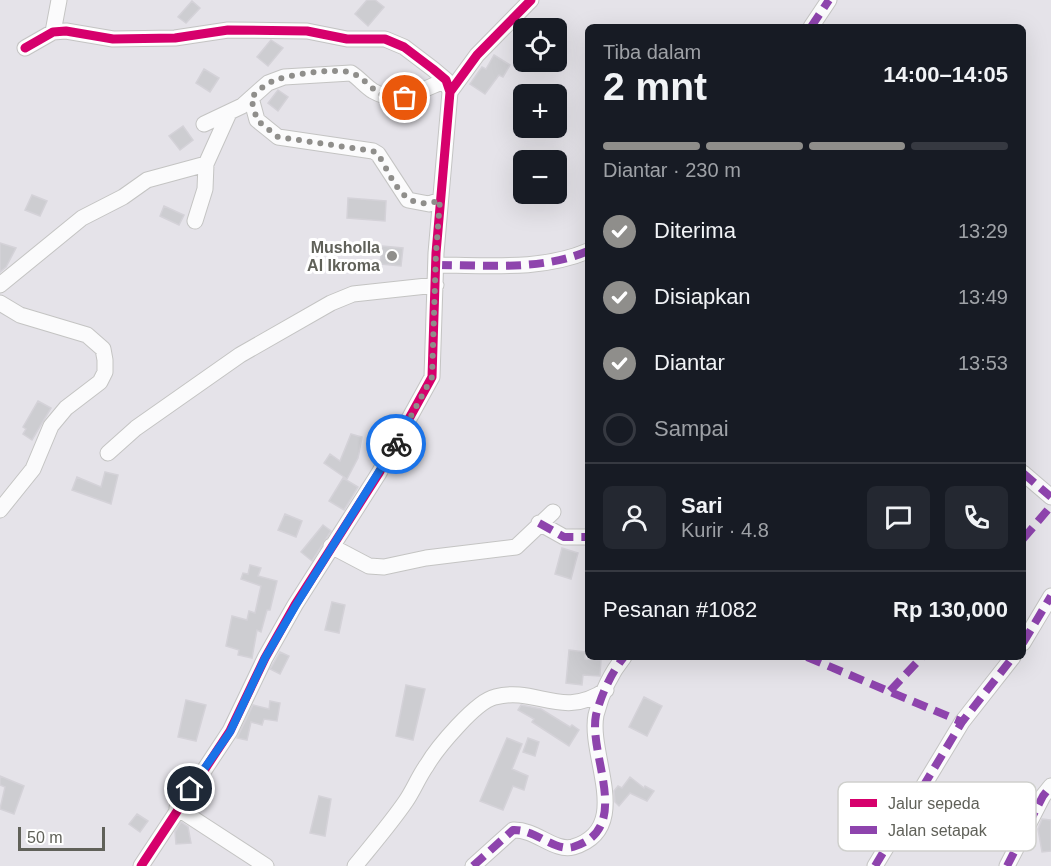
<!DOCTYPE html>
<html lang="id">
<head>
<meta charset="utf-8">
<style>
  :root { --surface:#171b24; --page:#242831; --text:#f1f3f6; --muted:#9ea1a6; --line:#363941; --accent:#8f8e8b }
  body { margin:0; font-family:Arial,sans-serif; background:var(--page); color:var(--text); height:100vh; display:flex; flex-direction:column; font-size:22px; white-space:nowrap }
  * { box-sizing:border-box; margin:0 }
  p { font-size:20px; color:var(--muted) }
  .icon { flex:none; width:33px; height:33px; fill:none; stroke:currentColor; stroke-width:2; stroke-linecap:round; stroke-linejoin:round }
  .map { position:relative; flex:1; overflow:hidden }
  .side { position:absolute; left:585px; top:24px; width:441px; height:636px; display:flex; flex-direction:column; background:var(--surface); border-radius:9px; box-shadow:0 6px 24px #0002 }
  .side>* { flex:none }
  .fabs { position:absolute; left:513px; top:18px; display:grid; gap:12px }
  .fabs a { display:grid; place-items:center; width:54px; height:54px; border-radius:9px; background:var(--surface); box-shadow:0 6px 24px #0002; font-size:30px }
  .scale { position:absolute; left:18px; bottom:15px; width:87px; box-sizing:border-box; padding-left:6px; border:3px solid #606159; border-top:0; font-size:16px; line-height:21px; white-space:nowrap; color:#606159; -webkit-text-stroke:4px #fff; paint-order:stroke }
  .pin { position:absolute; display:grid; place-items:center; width:51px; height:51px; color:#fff; margin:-26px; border:3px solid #fff; border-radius:50%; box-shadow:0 2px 6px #0007 }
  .courier { position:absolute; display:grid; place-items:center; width:60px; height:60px; margin:-30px; border:4px solid #1a73e8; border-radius:50%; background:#fff; color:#222; box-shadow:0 2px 8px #0007 }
  .summary em { font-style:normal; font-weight:700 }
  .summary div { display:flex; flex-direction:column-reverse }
  .summary { display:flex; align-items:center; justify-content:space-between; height:102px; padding:0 18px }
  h1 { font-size:39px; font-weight:700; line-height:45px }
  .bar { display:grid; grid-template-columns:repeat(4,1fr); gap:9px 6px; align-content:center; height:72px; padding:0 18px }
  .bar i { height:8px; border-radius:4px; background:var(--line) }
  .bar .active { background:var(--accent) }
  .bar p { grid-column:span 4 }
  .line { display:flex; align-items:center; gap:15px; padding:0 18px; border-top:2px solid var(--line) }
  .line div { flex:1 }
  .round { display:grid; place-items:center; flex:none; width:63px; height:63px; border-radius:9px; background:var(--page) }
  ol { padding:0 18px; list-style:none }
  li { display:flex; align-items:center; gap:18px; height:66px }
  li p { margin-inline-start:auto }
  li .icon { padding:6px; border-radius:50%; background:var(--accent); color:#fff; stroke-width:4 }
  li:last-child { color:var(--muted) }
  li i { width:33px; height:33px; border:3px solid var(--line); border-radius:50% }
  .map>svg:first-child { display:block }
  .building { fill:#cdcdd1; stroke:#d4d2d8; stroke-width:1.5 }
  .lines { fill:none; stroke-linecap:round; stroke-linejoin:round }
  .minor-casing { stroke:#c4c4c3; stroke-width:17 }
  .minor { stroke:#fbfbfc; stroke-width:15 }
  .quiet { stroke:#8e44ad; stroke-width:8; stroke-dasharray:15 8; stroke-linecap:butt }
  .cycleway-casing { stroke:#fff; stroke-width:13 }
  .cycleway { stroke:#d6006c; stroke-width:9 }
  .done { stroke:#8f8e8b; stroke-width:6; stroke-dasharray:0 10.8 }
  .route { stroke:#1a73e8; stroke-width:8 }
  .poi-dot { fill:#8f8e8b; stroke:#fff; stroke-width:2 }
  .labels { text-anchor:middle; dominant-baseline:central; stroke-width:6; stroke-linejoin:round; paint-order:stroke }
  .poi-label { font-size:16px; font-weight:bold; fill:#606159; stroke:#fff; text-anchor:end }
  .key { fill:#fff; stroke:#cfd0cd; stroke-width:1.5 }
  .key-label { font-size:16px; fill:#606159 }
</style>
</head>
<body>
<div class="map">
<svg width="1051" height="866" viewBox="0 0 1051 866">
  <rect width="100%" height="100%" fill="#e5e3e9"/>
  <!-- building -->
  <path class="building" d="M367 0H375L384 7 368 26 355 14Z
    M192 1 200 8 186 23 178 17Z
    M271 40 283 48 268 66 257 57Z
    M494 55 510 65 503 77 499 75 485 94 470 84 482 67 486 69Z
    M204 69 219 78 210 92 196 83Z
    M278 90 288 97 278 111 268 103Z
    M183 126 193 140 180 150 169 136Z
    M32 195 47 201 40 216 25 210Z
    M348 198 386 201 385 221 347 218Z
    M164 206 184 215 179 225 160 216Z
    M0 243 16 248 6 267 0 272Z
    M382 246 403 248 401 266 380 264Z
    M38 401 51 408 32 440 23 434 26 429 23 427Z
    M351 434 362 437 358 458 347 479 324 463 330 454 340 461Z
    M105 472 118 475 111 504 72 490 77 477 101 487Z
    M343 478 358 487 344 510 329 501Z
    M285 514 302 521 296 537 278 530Z
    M323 525 331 531 312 561 301 552Z
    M562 548 578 553 571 579 555 574Z
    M250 565 261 568 258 576 277 581 270 610H267L261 632 257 630 252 658 238 655 239 650 226 646 232 616 247 620 249 611 255 613 261 586 241 579 243 573 248 574Z
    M332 602 345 605 339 633 325 630Z
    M569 650 585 652V659L601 660 600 676 583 675 582 685 566 683Z
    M280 652 289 656 280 674 270 669Z
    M406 685 425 689 413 740 396 736Z
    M644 697 662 706 647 736 629 727Z
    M186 700 206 705 196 741 178 737Z
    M270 701 280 703 277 721 264 719 262 725 251 722 247 740 237 738 253 705 269 709Z
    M521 705 541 709 570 727 572 725 579 730 569 746 532 722 534 719 518 710Z
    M507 738 522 744 512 769 528 776 524 790 513 786 503 810 480 801Z
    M528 738 539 742 535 756 523 752Z
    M0 776 24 786 14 814 0 809 5 787 0 785Z
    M630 777 644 788 645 786 654 791 647 801 630 793 619 806 615 802 614 791 618 786 622 788Z
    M319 796 331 799 325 836 310 833Z
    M137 814 148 821 140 832 129 824Z
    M1042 819 1051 820V851L1042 852 1038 829Z
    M181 822 188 827 191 843 176 844 175 832Z"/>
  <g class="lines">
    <defs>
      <path id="minor" d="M811 27 829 0
        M53 32 59 0
        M25 48 53 32 66 31 113 39 175 38 228 30 307 31 347 39H385L404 47 433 69 446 80 450 92
        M251 98 257 120 278 137 373 151 378 154 408 200 429 204 440 200
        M204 124 242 106 268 83 284 77 351 73C359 78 365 86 373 91 399 106 421 90 446 80
        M195 221 205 189 206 164 229 113
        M437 265C487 265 541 271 588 251
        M0 285 82 218 123 197 147 180 206 164
        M0 303 20 315 87 335 103 349 105 360V372L100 382 66 408 51 426 33 469 0 510
        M108 453 136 428 240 355 331 303 353 294 436 285
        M1023 473 1051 497
        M539 523 564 537H588
        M331 546 369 566 384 567 426 558 516 547 553 512
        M1023 643 1051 596
        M177 808 266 866
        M141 866 230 731 265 658 295 605 379 473 432 377 436 253 450 92 477 55 531 0
        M355 866C372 845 391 823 406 801 414 789 419 776 427 765 437 748 476 701 495 697 537 686 561 720 606 690
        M473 866 513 830C536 829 554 852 573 847 634 829 588 756 596 715 601 695 611 673 624 657
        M875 866 962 722 1013 657
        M1007 866 1043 796 1051 786"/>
    </defs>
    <!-- minor casing -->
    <use href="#minor" class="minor-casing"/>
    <!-- minor -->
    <use href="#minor" class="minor"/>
    <!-- quiet -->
    <path class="quiet" d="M811 27 829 0
      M437 265C487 265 541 271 588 251
      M1023 473 1051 497
      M539 523 564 537H588
      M1023 539 1051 506
      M1023 643 1051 596
      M807 657 962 722
      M890 691 922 657
      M473 866 513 830C536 829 554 852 573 847 634 829 588 756 596 715 601 695 611 673 624 657
      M875 866 962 722 1013 657
      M1007 866 1043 796 1051 786"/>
    <defs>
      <path id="cycleway" d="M25 48 53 32 66 31 113 39 175 38 228 30 307 31 347 39H385L404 47 433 69 446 80 450 92
        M141 866 230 731 265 658 295 605 379 473 432 377 436 253 450 92 477 55 531 0"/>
    </defs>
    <!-- cycleway casing -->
    <use href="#cycleway" class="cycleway-casing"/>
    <!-- cycleway -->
    <use href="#cycleway" class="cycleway"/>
  </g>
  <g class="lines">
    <!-- done -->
    <path class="done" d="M396 444 432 377 436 253 440 200C404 214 394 181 378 154L373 151 278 137 257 120 251 98C256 93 262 87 269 83 282 75 338 67 352 73 374 83 373 100 405 98"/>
    <!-- route -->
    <path class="route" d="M190 789 230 732 265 658 296 605 396 444"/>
  </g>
  <!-- markers -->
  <circle class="poi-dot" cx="392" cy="256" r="6"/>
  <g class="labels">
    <!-- poi labels -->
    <g class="poi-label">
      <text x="380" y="247">Musholla<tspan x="380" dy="18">Al Ikroma</tspan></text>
    </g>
  </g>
  <!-- legend -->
  <rect x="838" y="782" width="198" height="69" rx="9" class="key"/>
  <rect x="850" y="799" width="27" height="8" fill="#d6006c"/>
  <rect x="850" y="826" width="27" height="8" fill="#8e44ad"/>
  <g class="key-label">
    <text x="888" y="809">Jalur sepeda</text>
    <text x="888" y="836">Jalan setapak</text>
  </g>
</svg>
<div class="fabs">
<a><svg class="icon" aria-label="locate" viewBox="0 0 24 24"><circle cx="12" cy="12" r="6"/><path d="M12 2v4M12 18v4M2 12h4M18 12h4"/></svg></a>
<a>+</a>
<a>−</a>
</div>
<div class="scale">50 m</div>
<div class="pin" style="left:405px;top:98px;background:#ea580c"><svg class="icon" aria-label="bag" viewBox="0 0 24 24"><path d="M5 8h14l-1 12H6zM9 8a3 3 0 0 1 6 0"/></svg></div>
<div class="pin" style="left:190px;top:789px;background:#1f2937"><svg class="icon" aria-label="home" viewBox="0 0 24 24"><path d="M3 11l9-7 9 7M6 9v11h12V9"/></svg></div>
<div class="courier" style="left:396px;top:444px"><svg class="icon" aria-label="bike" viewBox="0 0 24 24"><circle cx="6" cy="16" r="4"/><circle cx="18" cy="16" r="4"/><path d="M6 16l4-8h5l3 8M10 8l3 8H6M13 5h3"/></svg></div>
<section class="side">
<div class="summary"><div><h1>2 mnt</h1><p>Tiba dalam</p></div><em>14:00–14:05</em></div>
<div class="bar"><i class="active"></i><i class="active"></i><i class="active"></i><i></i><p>Diantar · 230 m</p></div>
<ol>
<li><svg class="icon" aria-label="check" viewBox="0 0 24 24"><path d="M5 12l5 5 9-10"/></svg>Diterima<p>13:29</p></li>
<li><svg class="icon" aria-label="check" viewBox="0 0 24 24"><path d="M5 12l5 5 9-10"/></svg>Disiapkan<p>13:49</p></li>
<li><svg class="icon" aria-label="check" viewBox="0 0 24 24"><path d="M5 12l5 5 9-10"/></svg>Diantar<p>13:53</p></li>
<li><i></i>Sampai</li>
</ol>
<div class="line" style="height:108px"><a class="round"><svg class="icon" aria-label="person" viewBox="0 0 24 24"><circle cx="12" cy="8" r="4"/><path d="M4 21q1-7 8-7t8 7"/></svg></a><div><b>Sari</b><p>Kurir · 4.8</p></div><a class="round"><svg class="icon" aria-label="chat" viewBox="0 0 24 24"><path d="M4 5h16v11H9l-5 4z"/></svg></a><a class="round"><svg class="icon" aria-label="phone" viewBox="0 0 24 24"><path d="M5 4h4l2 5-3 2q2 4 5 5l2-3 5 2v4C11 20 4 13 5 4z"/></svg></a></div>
<div class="line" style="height:78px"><div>Pesanan #1082</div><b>Rp 130,000</b></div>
</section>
</div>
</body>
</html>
